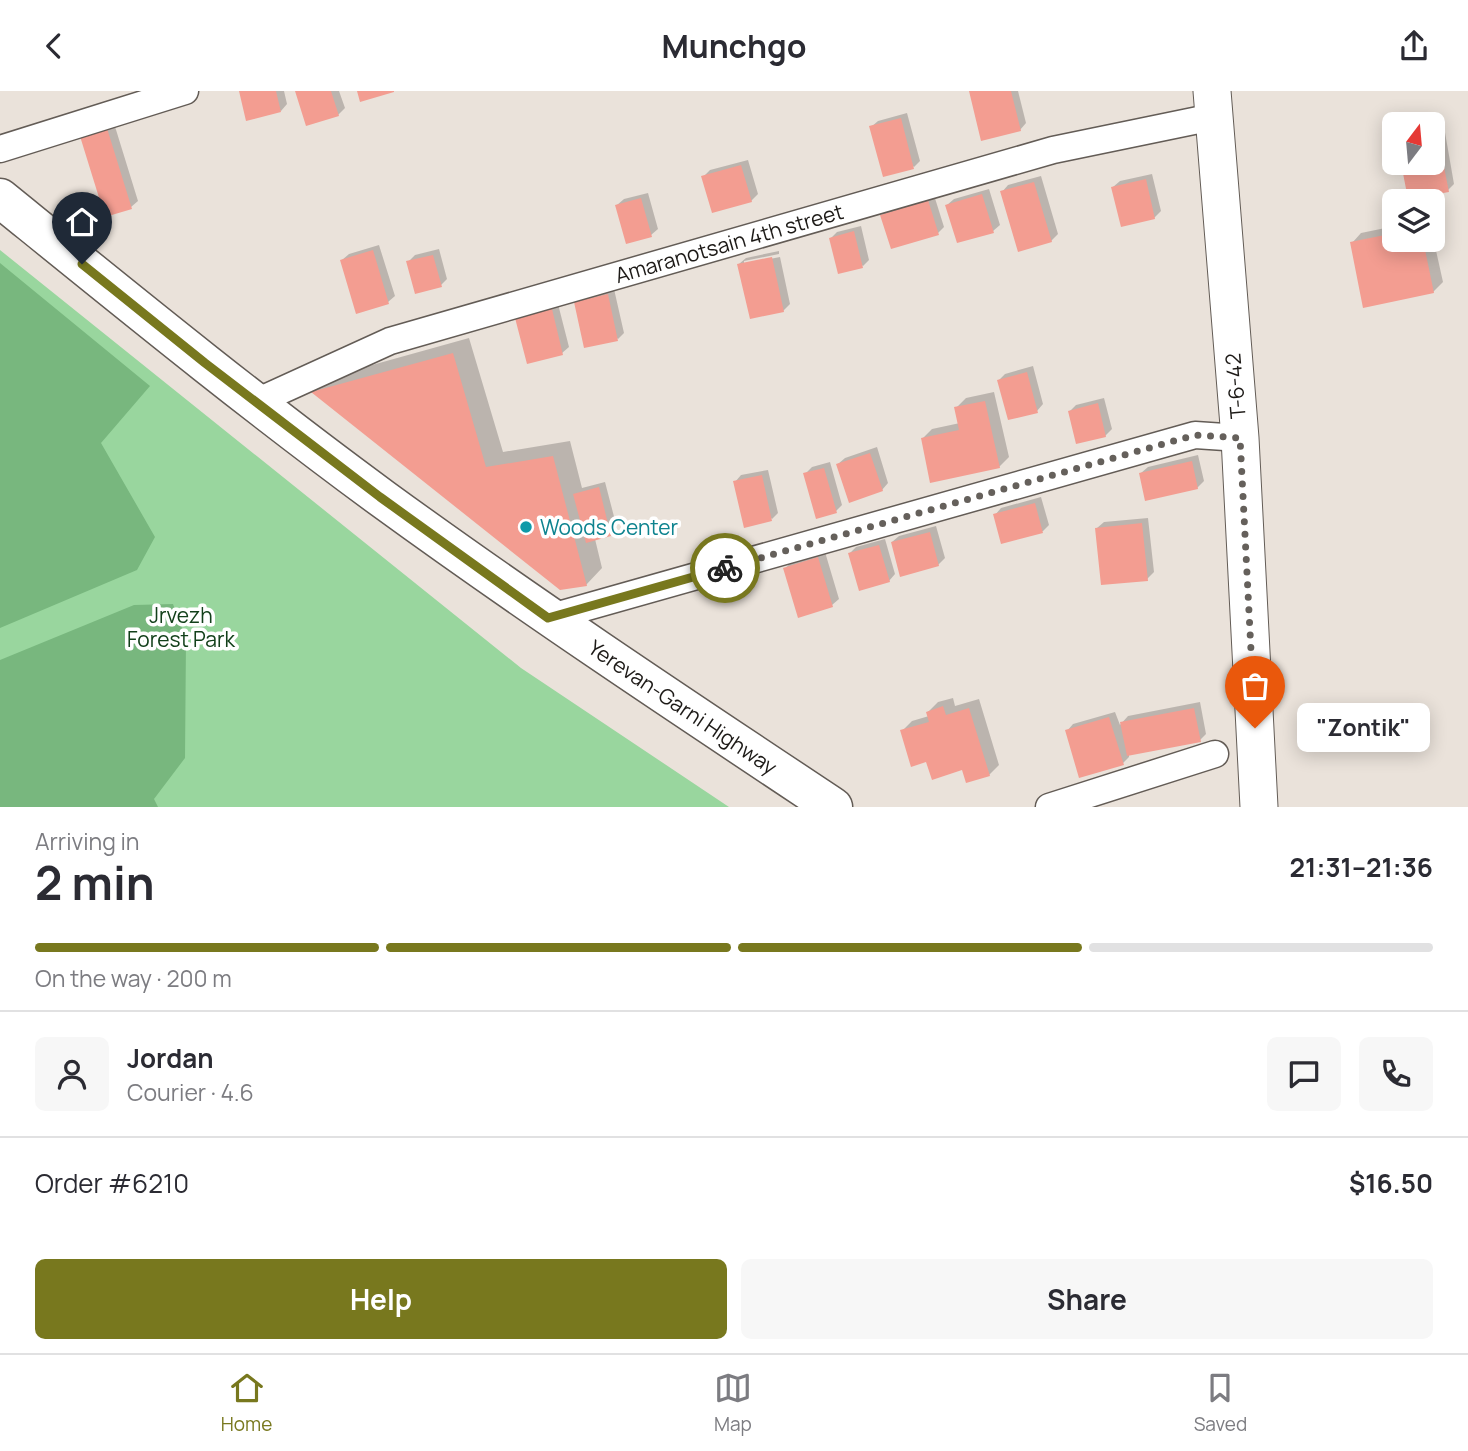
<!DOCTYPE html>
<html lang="en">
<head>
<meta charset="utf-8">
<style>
  :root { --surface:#fff; --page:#f7f7f7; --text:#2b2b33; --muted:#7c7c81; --line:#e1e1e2; --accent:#78781e }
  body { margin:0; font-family:Manrope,sans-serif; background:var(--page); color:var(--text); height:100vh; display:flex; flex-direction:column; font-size:26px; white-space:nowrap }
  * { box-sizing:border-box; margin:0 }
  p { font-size:23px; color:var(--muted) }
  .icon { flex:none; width:38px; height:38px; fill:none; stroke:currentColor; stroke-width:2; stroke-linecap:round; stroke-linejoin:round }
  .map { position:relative; height:716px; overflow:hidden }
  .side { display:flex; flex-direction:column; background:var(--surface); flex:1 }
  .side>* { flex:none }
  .needle { width:46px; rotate:16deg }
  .tools { position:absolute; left:1382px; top:21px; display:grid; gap:14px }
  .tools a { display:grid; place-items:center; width:63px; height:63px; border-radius:10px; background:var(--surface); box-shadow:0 4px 18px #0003; font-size:35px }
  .pin { position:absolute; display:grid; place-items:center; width:60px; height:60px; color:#fff; margin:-72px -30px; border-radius:50% 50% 50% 0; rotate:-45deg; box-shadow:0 0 7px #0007 }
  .pin .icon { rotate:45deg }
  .courier { position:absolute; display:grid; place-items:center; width:70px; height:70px; margin:-35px; border:5px solid #78781e; border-radius:50%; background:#fff; color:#222; box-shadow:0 2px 9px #0007 }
  .bubble { position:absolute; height:49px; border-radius:10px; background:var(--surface); box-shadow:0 4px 18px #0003; font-size:23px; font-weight:700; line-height:49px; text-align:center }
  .headline em { font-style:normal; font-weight:700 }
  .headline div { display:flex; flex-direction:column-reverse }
  .headline { display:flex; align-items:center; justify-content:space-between; height:119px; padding:0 35px }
  h1 { font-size:46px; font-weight:700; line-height:52px }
  .bar { display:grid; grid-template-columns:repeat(4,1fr); gap:10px 7px; align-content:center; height:84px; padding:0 35px }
  .bar i { height:9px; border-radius:5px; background:var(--line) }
  .bar .current { background:var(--accent) }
  .bar p { grid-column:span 4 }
  .line { display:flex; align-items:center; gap:18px; padding:0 35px; border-top:2px solid var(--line) }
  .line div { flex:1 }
  .round { display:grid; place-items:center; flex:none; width:74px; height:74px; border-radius:10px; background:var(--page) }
  .button { display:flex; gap:14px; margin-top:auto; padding:14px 35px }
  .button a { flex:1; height:80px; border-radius:10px; background:var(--accent); color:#fff; font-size:28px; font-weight:700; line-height:80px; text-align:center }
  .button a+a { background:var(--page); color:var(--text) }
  header { display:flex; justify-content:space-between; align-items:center; height:91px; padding:0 35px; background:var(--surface); font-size:32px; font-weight:700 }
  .tabs { display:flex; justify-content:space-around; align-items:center; height:98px; border-top:2px solid var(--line); background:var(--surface); font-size:19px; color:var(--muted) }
  .tabs a { display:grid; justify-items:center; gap:4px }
  .tabs .current { color:var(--accent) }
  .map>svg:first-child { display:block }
  .green { fill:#99d69e }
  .forest { fill:#78b77e }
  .shadow { fill:#0003 }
  .building { fill:#f39d91 }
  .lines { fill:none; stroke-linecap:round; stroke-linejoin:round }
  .street-casing { stroke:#635c56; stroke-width:29 }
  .secondary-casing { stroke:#635c56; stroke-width:39 }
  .primary-casing { stroke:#635c56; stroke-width:41 }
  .street { stroke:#fff; stroke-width:26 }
  .secondary { stroke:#fff; stroke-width:37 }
  .primary { stroke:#fff; stroke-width:38 }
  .done { stroke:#65605b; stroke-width:7; stroke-dasharray:0 12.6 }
  .route { stroke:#78781e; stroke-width:9 }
  .culture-dot { fill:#0f9aa8; stroke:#fff; stroke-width:2.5 }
  .labels { text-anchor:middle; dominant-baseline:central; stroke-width:7; stroke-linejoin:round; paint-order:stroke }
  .street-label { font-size:21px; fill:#1d1a17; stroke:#fff }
  .culture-label { font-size:21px; fill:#0d838f; stroke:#fff; text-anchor:start }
  .park-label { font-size:21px; fill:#12401a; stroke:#fff }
</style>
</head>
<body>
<header><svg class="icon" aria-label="back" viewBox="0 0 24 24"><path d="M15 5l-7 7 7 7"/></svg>Munchgo<svg class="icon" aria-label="share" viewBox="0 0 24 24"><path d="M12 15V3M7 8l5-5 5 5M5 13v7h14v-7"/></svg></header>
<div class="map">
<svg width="1468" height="716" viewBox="0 0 1468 716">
  <rect width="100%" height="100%" fill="#eae2da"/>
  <!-- green -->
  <path class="green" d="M0 159 521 577 729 716H0Z"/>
  <!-- forest -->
  <path class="forest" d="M0 172 150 295 101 352 155 446 137 479 0 537Z
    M173 513 186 548 185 667 154 708 158 716H0V569L134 514Z"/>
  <!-- shadow -->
  <path class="shadow" d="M240 0H284L287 13 281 20Z
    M297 0H339L345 17 338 24Z
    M971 0H1018L1026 32 1020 39Z
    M907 22 920 70 914 76 871 36 878 30Z
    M113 29 138 110 131 116 81 43Z
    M1443 30 1454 93 1448 99 1409 106 1402 72H1433V33H1425Z
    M748 69 758 103 751 110 703 86 710 79Z
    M1152 83 1161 120 1154 127 1113 96 1120 90Z
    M1041 85 1058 143 1051 150 1002 101 1008 94Z
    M989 98 1000 134 993 140 947 114 954 108Z
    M648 102 658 138 651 144 617 114 624 108Z
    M934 104 944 136 938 142 882 125 888 118Z
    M861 135 869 169 863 175 831 147 837 141Z
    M1395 135V149H1433V146L1443 191 1433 201 1352 152 1361 142Z
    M379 154 395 205 388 211 342 169 349 163Z
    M439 158 447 188 441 194 408 171 415 164Z
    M779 160V163L744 170V173L780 166 790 213 783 220 739 173 746 167Z
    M614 198 624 242 618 248 576 211 582 205Z
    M558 213 569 256 562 262 517 228Z
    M469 247 503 361 570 350 582 397 605 391 617 437 611 444 595 448 602 477 586 494 313 301 329 286Z
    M1033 275 1043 313 1037 320 999 289 1005 283Z
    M994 301 1009 366 999 376 922 348 932 338 960 332 956 317 966 307Z
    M1104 307 1112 338 1105 345 1070 320 1076 314Z
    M877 356 888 392 882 399 838 373 845 367Z
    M1198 364 1204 390 1197 397 1141 382 1148 376Z
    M830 371 842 414 836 420 805 383 812 376Z
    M768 379 778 422 772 428 735 391 741 384Z
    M1041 406 1049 434 1043 440 1002 451 995 424 1001 417Z
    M1148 427 1154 481 1147 488 1097 437 1104 431Z
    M936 435 945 467 938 474 892 451 899 445Z
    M885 448 895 483 889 490 850 462 856 456Z
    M825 461 839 508 832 514 785 478 791 471Z
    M953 607 955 615 979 608 999 674 989 684 928 669 902 640 912 630 929 625 928 621 938 611Z
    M1200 611 1206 643 1200 649 1129 663V666L1123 672 1067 640 1073 633 1115 621 1120 634 1128 625Z"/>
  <!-- building -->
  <path class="building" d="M239 0H276L281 21 246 30Z
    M295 0H331L339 25 306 35Z
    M357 0H394V1L360 11Z
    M969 0H1011L1021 40 981 50Z
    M901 27 914 78 883 86 869 35Z
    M106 34 132 118 105 126 79 42Z
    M1433 36H1436L1449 101 1408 108 1401 72H1433Z
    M741 74 752 111 712 122 701 85Z
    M1146 88 1155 128 1121 136 1111 96Z
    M1034 91 1052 151 1018 161 1000 100Z
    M982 103 994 142 957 152 945 114Z
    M641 107 652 146 626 153 615 114Z
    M928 109 939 144 891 158 880 124Z
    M854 140 863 177 838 183 829 147Z
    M1395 142V149H1423L1434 202 1363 217 1350 151Z
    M373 159 389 213 356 223 340 169Z
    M433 164 442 196 415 203 406 170Z
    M772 166 784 221 750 228 737 173Z
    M608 203 618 250 584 257 574 211Z
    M552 218 563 264 527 273 515 227Z
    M453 262 486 376 553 365 587 495 560 499 311 301Z
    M1027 281 1038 322 1008 329 997 289Z
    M985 310 1000 377 930 392 921 347 959 339 954 316Z
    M1098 312 1106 346 1076 353 1068 320Z
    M870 362 883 400 849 412 836 373Z
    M1192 370 1198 398 1145 410 1139 382Z
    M824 377 837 422 816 428 803 382Z
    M762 384 772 430 744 437 733 390Z
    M599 396 611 445 586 452 573 403Z
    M1035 412 1043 442 1001 453 993 423Z
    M1142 432 1148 490 1101 494 1095 437Z
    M930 441 939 475 900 486 891 451Z
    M879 454 890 491 859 500 848 462Z
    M818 466 833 516 798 527 783 477Z
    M943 615 946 624 969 617 990 685 966 692 962 679 932 689 926 671 911 676 900 639 929 631 926 621Z
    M1194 617 1201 651 1127 665 1120 631Z
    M1109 626 1124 674 1079 687 1065 639Z"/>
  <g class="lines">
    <defs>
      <path id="street" d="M0 58 185 0
        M256 311 390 250 1053 59 1213 26
        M548 527 1195 344 1240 347
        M1049 716 1215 663"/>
      <path id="secondary" d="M1212 0 1240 347 1259 716"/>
      <path id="primary" d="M0 107C126 209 252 312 383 408 530 515 681 615 833 716"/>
    </defs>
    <!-- street casing -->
    <use href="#street" class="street-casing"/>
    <!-- secondary casing -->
    <use href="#secondary" class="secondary-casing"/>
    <!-- primary casing -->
    <use href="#primary" class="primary-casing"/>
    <!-- street -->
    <use href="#street" class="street"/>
    <!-- secondary -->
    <use href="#secondary" class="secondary"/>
    <!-- primary -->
    <use href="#primary" class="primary"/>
  </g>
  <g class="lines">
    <!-- done -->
    <path class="done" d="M725 477 1195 344 1240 347 1255 637"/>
    <!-- route -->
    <path class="route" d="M82 173 205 272 380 406 548 527 725 477"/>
  </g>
  <!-- markers -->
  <circle class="culture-dot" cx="526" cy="436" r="7"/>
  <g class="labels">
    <!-- street labels -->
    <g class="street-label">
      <text transform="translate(729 152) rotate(-16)">Amaranotsain 4th street</text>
      <text transform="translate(1235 295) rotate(-95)">T-6-42</text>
      <text transform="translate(683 616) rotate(34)">Yerevan-Garni Highway</text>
    </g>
    <!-- culture labels -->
    <g class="culture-label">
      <text x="540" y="436">Woods Center</text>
    </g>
    <!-- park labels -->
    <g class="park-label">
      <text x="181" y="524">Jrvezh<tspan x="181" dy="24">Forest Park</tspan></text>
    </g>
  </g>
</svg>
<div class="tools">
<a><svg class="needle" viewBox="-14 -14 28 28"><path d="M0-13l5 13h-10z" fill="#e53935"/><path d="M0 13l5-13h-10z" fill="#7c7c81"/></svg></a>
<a><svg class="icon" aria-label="layers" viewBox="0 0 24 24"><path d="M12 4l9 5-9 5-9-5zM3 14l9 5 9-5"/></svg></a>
</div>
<div class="pin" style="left:1255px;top:637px;background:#ea580c"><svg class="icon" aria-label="bag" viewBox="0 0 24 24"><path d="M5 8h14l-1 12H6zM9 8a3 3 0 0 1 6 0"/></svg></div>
<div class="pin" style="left:82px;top:173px;background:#1f2937"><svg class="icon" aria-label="home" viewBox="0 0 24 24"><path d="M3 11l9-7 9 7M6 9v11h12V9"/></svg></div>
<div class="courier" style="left:725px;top:477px"><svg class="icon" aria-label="bike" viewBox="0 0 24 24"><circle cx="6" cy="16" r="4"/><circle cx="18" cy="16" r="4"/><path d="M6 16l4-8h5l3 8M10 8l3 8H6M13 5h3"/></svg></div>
<div class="bubble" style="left:1297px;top:612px;width:133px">&quot;Zontik&quot;</div>
</div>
<section class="side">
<div class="headline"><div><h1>2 min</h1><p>Arriving in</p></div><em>21:31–21:36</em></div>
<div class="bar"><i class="current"></i><i class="current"></i><i class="current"></i><i></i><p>On the way · 200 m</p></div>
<div class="line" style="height:126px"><a class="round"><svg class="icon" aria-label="person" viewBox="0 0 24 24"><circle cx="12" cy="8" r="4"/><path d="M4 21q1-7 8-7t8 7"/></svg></a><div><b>Jordan</b><p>Courier · 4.6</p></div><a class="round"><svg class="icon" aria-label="chat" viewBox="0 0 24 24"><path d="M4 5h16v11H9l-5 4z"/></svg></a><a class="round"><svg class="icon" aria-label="phone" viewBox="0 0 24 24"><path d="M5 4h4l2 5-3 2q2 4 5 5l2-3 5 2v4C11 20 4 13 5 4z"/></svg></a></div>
<div class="line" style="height:91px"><div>Order #6210</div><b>$16.50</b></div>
<div class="button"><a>Help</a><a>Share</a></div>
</section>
<nav class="tabs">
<a class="current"><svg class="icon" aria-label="home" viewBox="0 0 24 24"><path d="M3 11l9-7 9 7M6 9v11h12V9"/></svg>Home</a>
<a><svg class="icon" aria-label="map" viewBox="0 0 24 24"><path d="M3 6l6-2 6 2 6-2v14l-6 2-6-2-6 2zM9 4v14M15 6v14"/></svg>Map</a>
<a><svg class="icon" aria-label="saved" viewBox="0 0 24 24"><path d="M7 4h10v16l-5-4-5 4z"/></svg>Saved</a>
</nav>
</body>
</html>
